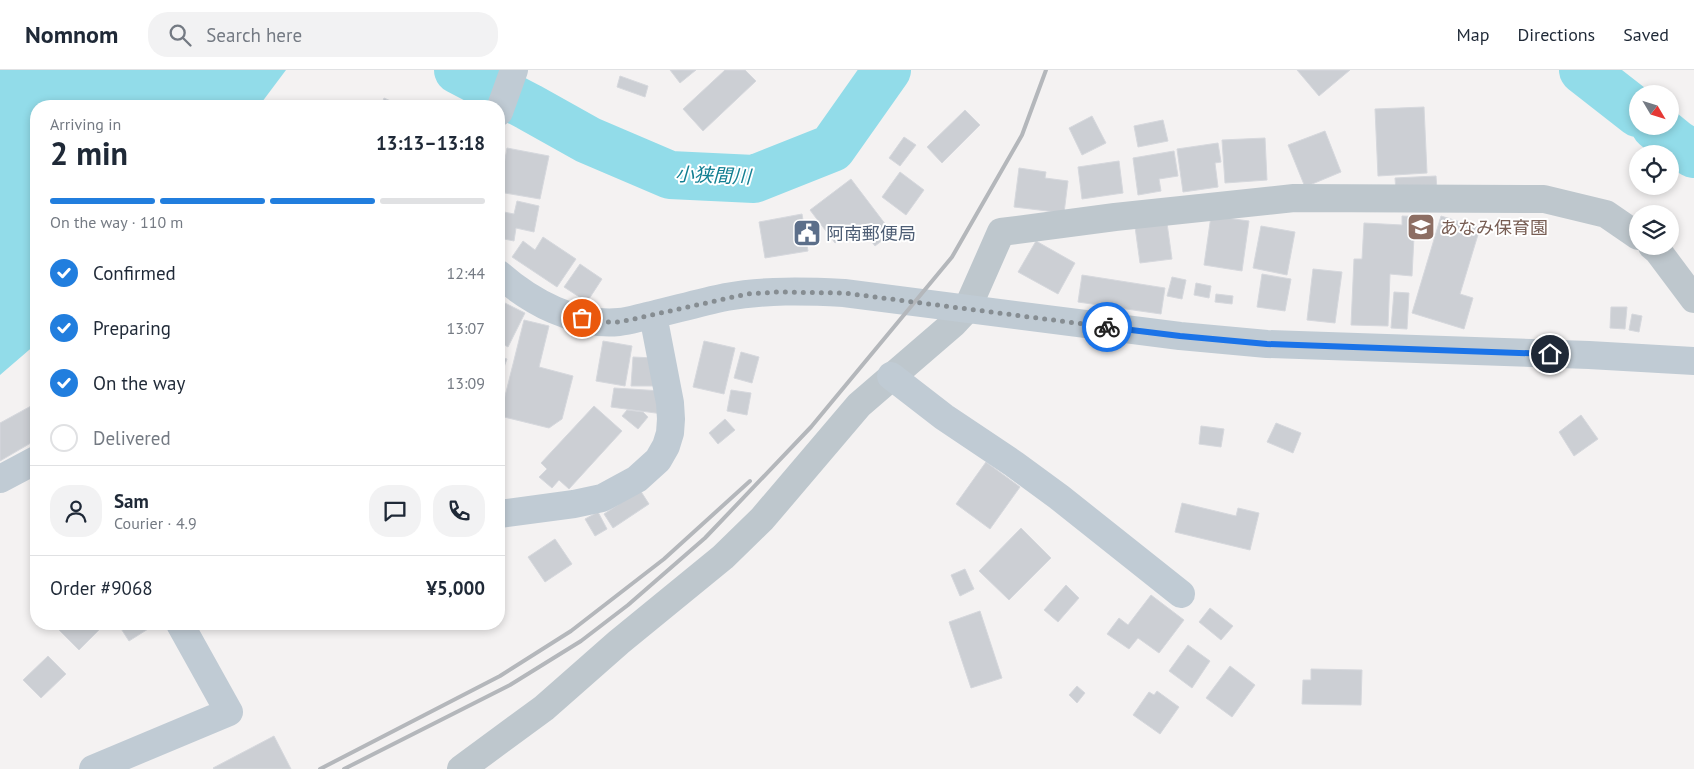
<!DOCTYPE html>
<html lang="en">
<head>
<meta charset="utf-8">
<style>
  :root { --surface:#fff; --page:#f2f2f3; --text:#1f2937; --muted:#747a83; --line:#e0e1e3; --accent:#217ede }
  body { margin:0; font-family:"PT Sans","Noto Sans JP",sans-serif; background:var(--page); color:var(--text); height:100vh; display:flex; flex-direction:column; font-size:19px; white-space:nowrap }
  * { box-sizing:border-box; margin:0 }
  p { font-size:16px; color:var(--muted) }
  .icon { flex:none; width:28px; height:28px; fill:none; stroke:currentColor; stroke-width:2; stroke-linecap:round; stroke-linejoin:round }
  .map { position:relative; flex:1; overflow:hidden }
  .drawer { position:absolute; left:30px; top:30px; width:475px; height:530px; display:flex; flex-direction:column; background:var(--surface); border-radius:20px; box-shadow:0 2px 8px #0003 }
  .drawer>* { flex:none }
  .needle { width:32px; rotate:128deg }
  .controls { position:absolute; left:1629px; top:15px; display:grid; gap:10px }
  .controls a { display:grid; place-items:center; width:50px; height:50px; border-radius:50%; background:var(--surface); box-shadow:0 2px 8px #0003; font-size:25px }
  .pin { position:absolute; display:grid; place-items:center; width:42px; height:42px; color:#fff; margin:-21px; border:2px solid #fff; border-radius:50%; box-shadow:0 1px 5px #0007 }
  .courier { position:absolute; display:grid; place-items:center; width:50px; height:50px; margin:-25px; border:4px solid #1a73e8; border-radius:50%; background:#fff; color:#222; box-shadow:0 1px 6px #0007 }
  .summary em { font-style:normal; font-weight:600 }
  .summary div { display:flex; flex-direction:column-reverse }
  .summary { display:flex; align-items:center; justify-content:space-between; height:85px; padding:0 20px }
  h1 { font-size:32px; font-weight:600; line-height:38px }
  .bar { display:grid; grid-template-columns:repeat(4,1fr); gap:8px 5px; align-content:center; height:60px; padding:0 20px }
  .bar i { height:6px; border-radius:4px; background:var(--line) }
  .bar .current { background:var(--accent) }
  .bar p { grid-column:span 4 }
  .line { display:flex; align-items:center; gap:12px; padding:0 20px; border-top:1px solid var(--line) }
  .line div { flex:1 }
  .round { display:grid; place-items:center; flex:none; width:52px; height:52px; border-radius:20px; background:var(--page) }
  ol { padding:0 20px; list-style:none }
  li { display:flex; align-items:center; gap:15px; height:55px }
  li p { margin-inline-start:auto }
  li .icon { padding:5px; border-radius:50%; background:var(--accent); color:#fff; stroke-width:4 }
  li:last-child { color:var(--muted) }
  li i { width:28px; height:28px; border:2px solid var(--line); border-radius:50% }
  header { display:flex; align-items:center; gap:30px; box-sizing:border-box; height:70px; padding:0 25px; background:var(--surface); border-bottom:1px solid var(--line) }
  header strong { font-size:24px }
  nav { display:flex; gap:28px; margin-inline-start:auto; font-size:18px }
  .search { width:350px; height:45px; background:var(--page); display:flex; align-items:center; gap:12px; box-sizing:border-box; padding:0 18px; border-radius:20px; color:var(--muted); font-size:19px }
  .map>svg:first-child { display:block }
  .water { fill:#92dce9 }
  .lines { fill:none; stroke-linecap:round; stroke-linejoin:round }
  .river { stroke:#92dce9; stroke-width:48 }
  .building { fill:#cccfd4; stroke:#d6d8dd }
  .street { stroke:#bec7cd; stroke-width:28 }
  .secondary { stroke:#c0cbd4; stroke-width:28 }
  .rail { stroke:#b4b7bb; stroke-width:4 }
  .done { stroke:#868d92; stroke-width:5; stroke-dasharray:0 9 }
  .route { stroke:#1a73e8; stroke-width:6 }
  .labels { text-anchor:middle; dominant-baseline:central; stroke-width:4; stroke-linejoin:round; paint-order:stroke }
  .education-label { font-size:18px; fill:#785e54; stroke:#fff; text-anchor:start }
  .service-label { font-size:18px; fill:#4e5e75; stroke:#fff; text-anchor:start }
  .water-label { font-size:19px; font-style:italic; fill:#127f92; stroke:#fff }
</style>
</head>
<body>
<header>
<strong>Nomnom</strong>
<div class="search"><svg class="icon" aria-label="search" viewBox="0 0 24 24"><circle cx="10" cy="10" r="6"/><path d="M15 15l6 6"/></svg>Search here</div>
<nav><a>Map</a><a>Directions</a><a>Saved</a></nav>
</header>
<div class="map">
<svg width="1694" height="699" viewBox="0 0 1694 699">
  <rect width="100%" height="100%" fill="#f4f2f2"/>
  <!-- water -->
  <path class="water" d="M0 0H286L259 36H36V274L0 305Z"/>
  <g class="lines">
    <!-- river -->
    <path class="river" d="M458 0 529 37 588 70 670 105 754 109 832 78 887 0
      M1583 0 1638 43
      M1655 56 1677 74 1694 84"/>
  </g>
  <!-- building -->
  <path class="building" d="M670 0H696L680 13Z
    M725 0H745L756 11 703 61 683 39Z
    M1297 0H1350L1319 26Z
    M620 6 648 16 645 27 617 17Z
    M384 28 402 36H381Z
    M1424 37 1427 103 1378 106 1375 39Z
    M965 40 980 55 942 93 927 77Z
    M1092 46 1106 73 1082 85 1069 58Z
    M1163 50 1168 71 1138 77 1134 56Z
    M1325 61 1341 102 1305 117 1288 75Z
    M904 67 916 75 900 96 889 88Z
    M1265 68 1267 110 1225 113 1222 70Z
    M1218 73 1221 92 1215 93 1218 117 1183 122 1177 79Z
    M507 78 549 86 540 129 499 122Z
    M1174 81 1178 106 1159 109 1161 121 1138 125 1133 88Z
    M1119 91 1123 123 1082 129 1078 97Z
    M1019 98 1046 102 1045 108 1068 111 1064 143 1014 137Z
    M900 102 924 120 906 145 882 127Z
    M1436 106 1437 120 1396 122 1395 108Z
    M851 109 892 163 875 176 859 155 835 173 810 140Z
    M517 131 539 136 534 162 516 158 514 171 499 168V141L514 144Z
    M802 144 808 181 765 188 759 152Z
    M1211 146 1249 151 1242 201 1204 195Z
    M1402 146 1427 147 1425 168 1414 167 1412 206 1390 204 1388 256 1351 255 1354 189H1362L1364 153 1402 155Z
    M1441 146 1480 158 1460 224 1473 228 1464 259 1412 243Z
    M1167 153 1172 189 1140 193 1135 157Z
    M1261 156 1295 162 1287 205 1253 198Z
    M543 167 576 189 557 217 512 187 523 171 535 180Z
    M1036 171 1075 193 1058 224 1018 202Z
    M580 194 602 209 587 232 564 217Z
    M1313 199 1342 202 1335 253 1307 250Z
    M1262 204 1291 209 1285 241 1257 237Z
    M1082 205 1165 218 1161 244 1078 232Z
    M1172 207 1186 210 1182 229 1167 226Z
    M1196 213 1211 216 1209 228 1194 225Z
    M1394 222 1409 223 1407 259 1391 258Z
    M1216 224 1233 226 1232 234 1215 232Z
    M499 230 525 243 508 277 499 272Z
    M1611 237H1627L1625 259 1610 258Z
    M1632 244 1642 246 1639 262 1629 260Z
    M524 250 549 256 539 297 573 306 562 349 549 358 500 346Z
    M603 271 632 276 625 316 596 311Z
    M704 271 735 278 724 324 693 317Z
    M741 282 759 287 752 313 734 308Z
    M499 286 507 289 500 308H499Z
    M633 287 654 288 660 316H631Z
    M614 318 662 321 663 344 611 337Z
    M731 320 751 323 747 345 727 341Z
    M31 336 36 345V370L0 391V353Z
    M594 336 622 361 569 419 559 410 552 418 539 407 547 399 541 393Z
    M627 340 643 342 648 347 638 359 622 346Z
    M1581 345 1598 369 1574 386 1559 362Z
    M725 349 735 360 718 374 709 363Z
    M1276 353 1301 363 1293 383 1267 372Z
    M1201 356 1224 359 1221 377 1199 374Z
    M986 392 1020 417 990 459 956 434Z
    M640 420 649 434 613 458 604 444Z
    M1182 433 1236 446 1238 438 1259 443 1250 480 1175 462Z
    M598 442 607 459 595 466 585 449Z
    M1021 458 1051 488 1009 530 979 501Z
    M555 469 572 494 545 512 528 487Z
    M965 499 974 519 960 526 951 505Z
    M1066 515 1079 528 1058 552 1044 540Z
    M1151 525 1184 550 1159 583 1138 568 1129 579 1107 564 1119 548 1128 555Z
    M1210 538 1233 556 1221 570 1199 552Z
    M980 541 1002 608 971 618 949 552Z
    M63 554H105L79 580 58 559Z
    M118 554H156L129 571Z
    M1188 575 1210 591 1192 618 1169 601Z
    M48 586 66 604 41 628 23 610Z
    M1230 596 1255 615 1232 647 1206 628Z
    M1311 599 1362 600 1361 635 1302 634 1303 610H1311Z
    M1077 616 1085 623 1077 633 1069 625Z
    M1157 621 1179 637 1160 664 1133 645 1149 622 1154 625Z
    M274 666 291 699H214L213 698Z"/>
  <g class="lines">
    <!-- street -->
    <path class="street" d="M1652 176 1658 181 1694 229
      M461 699 544 638 619 572 723 487 762 449 859 335 953 254 967 239 1001 162 1115 147 1294 128 1544 129 1606 144 1638 166"/>
    <!-- secondary -->
    <path class="secondary" d="M499 42 514 0
      M499 204C531 232 575 256 619 252 630 251 641 247 652 245 677 239 702 232 726 227 765 220 805 221 844 223L1180 266 1267 274 1589 285 1694 291
      M891 306 944 347 1014 394 1059 427 1181 524
      M0 409 36 390
      M499 444 574 434 602 428 637 409 658 390 666 376 670 363 671 349 670 333 653 245
      M93 699 229 642 180 554"/>
    <!-- rail -->
    <path class="rail" d="M320 699 500 606 571 561 664 489 750 411
      M344 699 510 615 581 571 628 535 705 468 811 357 952 187 1022 65 1046 0"/>
  </g>
  <g class="lines">
    <!-- done -->
    <path class="done" d="M582 248 596 252H620L747 224 778 222 844 223 1107 257"/>
    <!-- route -->
    <path class="route" d="M1107 257 1180 266 1267 274 1550 284"/>
  </g>
  <!-- icons -->
  <defs>
    <symbol id="school-square" viewBox="-11 -11 22 22"><rect x="-9" y="-9" width="18" height="18" rx="4" fill="#8d6e63" stroke="#fff"/><path d="M0-5L7-2L0 1L-7-2ZM-4 1L0 2.5L4 1V4Q0 6-4 4Z" fill="#fff"/></symbol>
    <symbol id="civic-square" viewBox="-11 -11 22 22"><rect x="-9" y="-9" width="18" height="18" rx="4" fill="#5c6f8a" stroke="#fff"/><path d="M-.6-6.5H3V-4.5H.6V-3L4-1V1h2V6H-6V1h2V-1L-.6-3ZM-1.2 2.5V6h2.4V2.5Z" fill="#fff"/></symbol>
  </defs>
  <g fill-rule="evenodd">
    <use href="#school-square" x="1405" y="141" width="32" height="32"/>
    <use href="#civic-square" x="791" y="147" width="32" height="32"/>
  </g>
  <g class="labels">
    <!-- education labels -->
    <g class="education-label">
      <text x="1440" y="157">あなみ保育園</text>
    </g>
    <!-- service labels -->
    <g class="service-label">
      <text x="826" y="163">阿南郵便局</text>
    </g>
    <!-- water labels -->
    <g class="water-label">
      <text transform="translate(713 105) rotate(2)">小狭間川</text>
    </g>
  </g>
</svg>
<div class="controls">
<a><svg class="needle" viewBox="-14 -14 28 28"><path d="M0-13l5 13h-10z" fill="#e53935"/><path d="M0 13l5-13h-10z" fill="#747a83"/></svg></a>
<a><svg class="icon" aria-label="locate" viewBox="0 0 24 24"><circle cx="12" cy="12" r="6"/><path d="M12 2v4M12 18v4M2 12h4M18 12h4"/></svg></a>
<a><svg class="icon" aria-label="layers" viewBox="0 0 24 24"><path d="M12 4l9 5-9 5-9-5zM3 14l9 5 9-5"/></svg></a>
</div>
<div class="pin" style="left:582px;top:248px;background:#ea580c"><svg class="icon" aria-label="bag" viewBox="0 0 24 24"><path d="M5 8h14l-1 12H6zM9 8a3 3 0 0 1 6 0"/></svg></div>
<div class="pin" style="left:1550px;top:284px;background:#1f2937"><svg class="icon" aria-label="home" viewBox="0 0 24 24"><path d="M3 11l9-7 9 7M6 9v11h12V9"/></svg></div>
<div class="courier" style="left:1107px;top:257px"><svg class="icon" aria-label="bike" viewBox="0 0 24 24"><circle cx="6" cy="16" r="4"/><circle cx="18" cy="16" r="4"/><path d="M6 16l4-8h5l3 8M10 8l3 8H6M13 5h3"/></svg></div>
<section class="drawer">
<div class="summary"><div><h1>2 min</h1><p>Arriving in</p></div><em>13:13–13:18</em></div>
<div class="bar"><i class="current"></i><i class="current"></i><i class="current"></i><i></i><p>On the way · 110 m</p></div>
<ol>
<li><svg class="icon" aria-label="check" viewBox="0 0 24 24"><path d="M5 12l5 5 9-10"/></svg>Confirmed<p>12:44</p></li>
<li><svg class="icon" aria-label="check" viewBox="0 0 24 24"><path d="M5 12l5 5 9-10"/></svg>Preparing<p>13:07</p></li>
<li><svg class="icon" aria-label="check" viewBox="0 0 24 24"><path d="M5 12l5 5 9-10"/></svg>On the way<p>13:09</p></li>
<li><i></i>Delivered</li>
</ol>
<div class="line" style="height:90px"><a class="round"><svg class="icon" aria-label="person" viewBox="0 0 24 24"><circle cx="12" cy="8" r="4"/><path d="M4 21q1-7 8-7t8 7"/></svg></a><div><b>Sam</b><p>Courier · 4.9</p></div><a class="round"><svg class="icon" aria-label="chat" viewBox="0 0 24 24"><path d="M4 5h16v11H9l-5 4z"/></svg></a><a class="round"><svg class="icon" aria-label="phone" viewBox="0 0 24 24"><path d="M5 4h4l2 5-3 2q2 4 5 5l2-3 5 2v4C11 20 4 13 5 4z"/></svg></a></div>
<div class="line" style="height:65px"><div>Order #9068</div><b>¥5,000</b></div>
</section>
</div>
</body>
</html>
